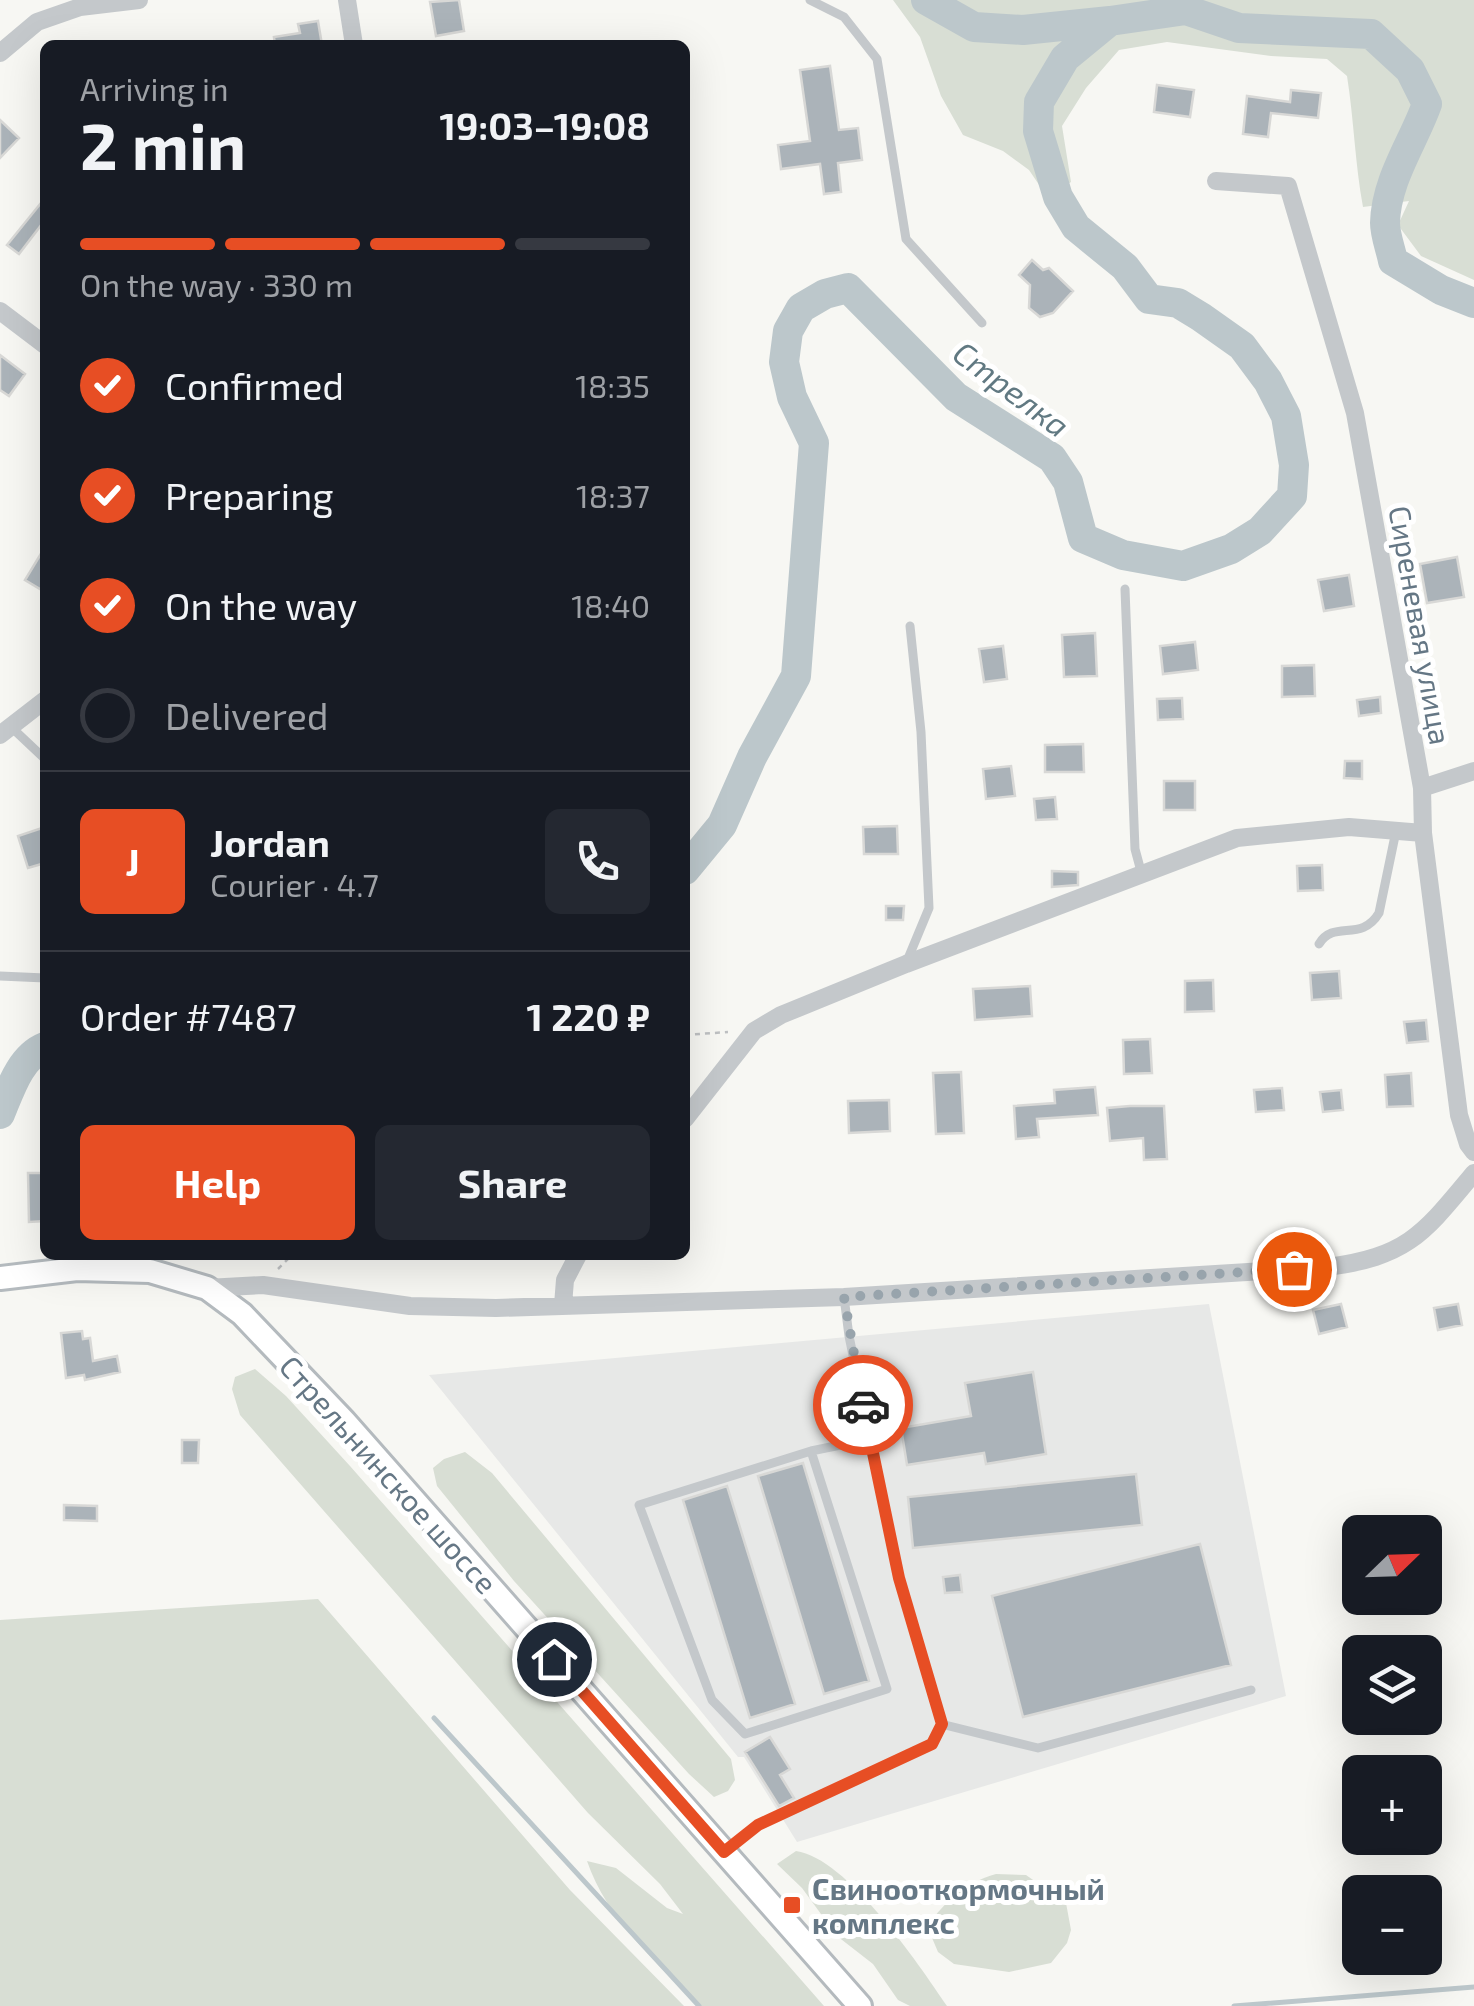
<!DOCTYPE html>
<html lang="en">
<head>
<meta charset="utf-8">
<style>
  :root { --surface:#171b24; --page:#242831; --text:#f1f3f6; --muted:#9ea1a6; --line:#363941; --accent:#e74e24 }
  body { margin:0; font-family:"Exo 2",sans-serif; background:var(--page); color:var(--text); height:100vh; display:flex; flex-direction:column; font-size:38px; white-space:nowrap }
  * { box-sizing:border-box; margin:0 }
  p { font-size:32px; color:var(--muted) }
  .icon { flex:none; width:55px; height:55px; fill:none; stroke:currentColor; stroke-width:2; stroke-linecap:round; stroke-linejoin:round }
  .map { position:relative; flex:1; overflow:hidden }
  .details { position:absolute; left:40px; top:40px; width:650px; height:1220px; display:flex; flex-direction:column; background:var(--surface); border-radius:15px; box-shadow:0 10px 40px #0002 }
  .details>* { flex:none }
  .needle { width:65px; rotate:67deg }
  .fabs { position:absolute; left:1342px; top:1515px; display:grid; gap:20px }
  .fabs a { display:grid; place-items:center; width:100px; height:100px; border-radius:15px; background:var(--surface); box-shadow:0 10px 40px #0002; font-size:50px }
  .pin { position:absolute; display:grid; place-items:center; width:85px; height:85px; color:#fff; margin:-42px; border:5px solid #fff; border-radius:50%; box-shadow:0 2px 10px #0007 }
  .courier { position:absolute; display:grid; place-items:center; width:100px; height:100px; margin:-50px; border:8px solid #e74e24; border-radius:50%; background:#fff; color:#222; box-shadow:0 2px 12px #0007 }
  .headline em { font-style:normal; font-weight:700 }
  .headline div { display:flex; flex-direction:column-reverse }
  .headline { display:flex; align-items:center; justify-content:space-between; height:170px; padding:0 40px }
  h1 { font-size:65px; font-weight:700; line-height:75px }
  .bar { display:grid; grid-template-columns:repeat(4,1fr); gap:15px 10px; align-content:center; height:120px; padding:0 40px }
  .bar i { height:12px; border-radius:8px; background:var(--line) }
  .bar .active { background:var(--accent) }
  .bar p { grid-column:span 4 }
  .line { display:flex; align-items:center; gap:25px; padding:0 40px; border-top:2px solid var(--line) }
  .line div { flex:1 }
  .round { display:grid; place-items:center; flex:none; width:105px; height:105px; border-radius:15px; background:var(--page) }
  ol { padding:0 40px; list-style:none }
  li { display:flex; align-items:center; gap:30px; height:110px }
  li p { margin-inline-start:auto }
  li .icon { padding:10px; border-radius:50%; background:var(--accent); color:#fff; stroke-width:4 }
  li:last-child { color:var(--muted) }
  li i { width:55px; height:55px; border:5px solid var(--line); border-radius:50% }
  .primary-button { display:flex; gap:20px; margin-top:auto; padding:20px 40px }
  .primary-button a { flex:1; height:115px; border-radius:15px; background:var(--accent); color:#fff; font-size:40px; font-weight:700; line-height:115px; text-align:center }
  .primary-button a+a { background:var(--page); color:var(--text) }
  .map>svg:first-child { display:block }
  .built { fill:#e7e8e7 }
  .green { fill:#d8ded4 }
  .lines { fill:none; stroke-linecap:round; stroke-linejoin:round }
  .stream { stroke:#bcc7cb; stroke-width:5 }
  .river { stroke:#bcc7cb; stroke-width:30 }
  .building { fill:#abb3b9; stroke:#d8d8d6; stroke-width:2.5 }
  .secondary-casing { stroke:#b4babe; stroke-width:28 }
  .path { stroke:#bec0c2; stroke-width:2.5; stroke-dasharray:5 5; stroke-linecap:butt }
  .service { stroke:#c4c8cb; stroke-width:9 }
  .minor { stroke:#c4c8cb; stroke-width:18 }
  .secondary { stroke:#fff; stroke-width:22 }
  .done { stroke:#98a4ac; stroke-width:10; stroke-dasharray:0 18 }
  .route { stroke:#e74e24; stroke-width:12 }
  .poi-dot { fill:#e74e24; stroke:#fff; stroke-width:4 }
  .labels { text-anchor:middle; dominant-baseline:central; stroke-width:10; stroke-linejoin:round; paint-order:stroke }
  .street-label { font-size:30px; fill:#657785; stroke:#fff }
  .poi-label { font-size:30px; font-weight:bold; fill:#657785; stroke:#fff; text-anchor:start }
  .water-label { font-size:32px; font-style:italic; fill:#617982; stroke:#fff }
</style>
</head>
<body>
<div class="map">
<svg width="1474" height="2006" viewBox="0 0 1474 2006">
  <rect width="100%" height="100%" fill="#f7f7f3"/>
  <!-- built -->
  <path class="built" d="M1209 1304 1286 1696 797 1842 744 1757H738L429 1375Z"/>
  <!-- green -->
  <path class="green" d="M893 0H1474V280L1421 256 1398 225 1409 201 1363 207C1355 164 1354 120 1347 76L1327 59 1271 56 1167 42 1119 50 1086 88 1062 126 1071 182 1048 198 1029 170 1003 151 963 135 941 96 920 37Z
    M255 1369 286 1396 350 1466 824 2006H698C657 1962 607 1920 587 1861L616 1868 667 1908 683 1914 660 1884 588 1813 240 1415 232 1389 235 1377Z
    M465 1452 492 1473 731 1759 735 1780 728 1791 714 1797 689 1774 514 1581 437 1486 433 1468 444 1459Z
    M318 1599 570 1890 684 2006H0V1620Z
    M796 1851C847 1858 918 1963 947 2006H910L898 2000 873 1964 837 1936 802 1888 777 1864Z
    M996 1874 1026 1875 1066 1903 1071 1930 1067 1943 1051 1963 1009 1972 954 1964 938 1952 927 1926C947 1900 964 1883 996 1874Z"/>
  <g class="lines">
    <!-- stream -->
    <path class="stream" d="M434 1718 699 2006
      M1234 2006 1474 1987"/>
    <!-- river -->
    <path class="river" d="M926 0 974 27 1023 30 1110 21
      M685 870 722 825 752 757 796 676 814 443 792 397 784 362 788 331 801 308 825 294 848 288 956 397 1052 458 1068 482 1083 538 1123 555 1183 566 1231 549 1260 531 1292 496 1294 465 1286 416 1268 381 1242 346 1201 317 1178 303 1149 299 1125 267 1076 227 1058 197 1038 131 1039 102 1065 58 1110 21 1186 10 1239 28 1371 34 1410 70 1427 104C1413 143 1386 180 1385 223 1385 235 1391 250 1393 261L1441 290 1474 303
      M0 1114C10 1090 20 1057 45 1047"/>
  </g>
  <!-- building -->
  <path class="building" d="M459 0 464 31 436 36 430 2Z
    M318 21 322 45H275L274 37 300 33 298 24Z
    M830 66 839 130 858 128 862 160 838 163 841 192 824 194 820 164 781 169 778 145 810 141 800 70Z
    M1157 85 1194 90 1190 117 1154 112Z
    M1291 90 1321 93 1318 118 1271 113 1268 137 1243 134 1247 96 1290 102Z
    M0 120 19 138 0 158Z
    M45 198V220L19 254 7 245Z
    M1032 260 1043 270 1049 268 1073 291 1053 313 1040 317 1029 308 1030 285 1019 275Z
    M0 355 25 374 9 396 0 390Z
    M45 547V592L25 580Z
    M1457 557 1464 597 1427 603 1420 564Z
    M1349 575 1354 606 1324 611 1318 580Z
    M1095 633 1097 676 1064 677 1062 635Z
    M1195 642 1198 670 1163 674 1160 646Z
    M1003 646 1007 679 984 682 979 649Z
    M1314 665 1315 696 1282 697V666Z
    M1380 697 1381 713 1359 716 1357 700Z
    M1182 698 1183 719 1158 720 1157 699Z
    M1083 744 1084 772H1045V745Z
    M1345 761H1362V779L1344 778Z
    M1011 766 1015 796 986 799 983 769Z
    M1164 781H1195V810H1164Z
    M1055 797 1057 819 1036 820 1034 799Z
    M897 826 898 854H864L863 827Z
    M45 827V863L28 868 18 836Z
    M1322 865 1323 890 1298 891 1297 866Z
    M1052 871 1078 872V885L1052 887Z
    M886 906H904L903 920H886Z
    M1339 971 1341 998 1312 1000 1310 973Z
    M1213 980 1214 1011 1185 1012V981Z
    M1030 986 1032 1016 975 1020 973 989Z
    M1426 1020 1428 1041 1407 1043 1404 1022Z
    M1150 1039 1152 1073 1124 1074 1123 1040Z
    M961 1072 964 1133 936 1134 933 1073Z
    M1411 1073 1413 1106 1387 1107 1385 1075Z
    M1095 1087 1098 1115 1037 1119 1039 1137 1016 1139 1014 1106 1055 1103 1054 1090Z
    M1282 1088 1284 1110 1256 1112 1254 1090Z
    M1341 1090 1343 1110 1323 1112 1320 1092Z
    M889 1100 890 1131 849 1133 848 1101Z
    M1130 1106H1164L1167 1159 1144 1160 1143 1138 1110 1141 1107 1108Z
    M28 1173H45V1221L29 1222Z
    M1341 1304 1347 1327 1319 1334 1313 1310Z
    M1458 1304 1462 1325 1438 1330 1434 1308Z
    M82 1331 83 1339 90 1338 93 1361 117 1356 120 1372 85 1380 84 1375 66 1378 61 1333Z
    M1033 1372 1046 1454 986 1464 984 1453 907 1465 901 1428 971 1416 965 1383Z
    M182 1440H199L198 1463H182Z
    M803 1463 869 1681 824 1694 758 1476Z
    M1136 1474 1142 1525 913 1548 908 1497Z
    M727 1486 795 1704 750 1718 683 1500Z
    M64 1505 97 1506V1521L64 1520Z
    M1200 1544 1231 1665 1023 1717 992 1596Z
    M960 1575 962 1592 945 1593 943 1577Z
    M770 1737 790 1769 780 1775 794 1798 779 1806 745 1752Z"/>
  <g class="lines">
    <defs>
      <path id="secondary" d="M0 1278 77 1269 150 1271 207 1288 242 1314 344 1421 860 2006"/>
    </defs>
    <!-- secondary casing -->
    <use href="#secondary" class="secondary-casing"/>
    <!-- path -->
    <path class="path" d="M685 1035 728 1032
      M278 1269 292 1255"/>
    <!-- service -->
    <path class="service" d="M810 0 844 17 877 59 906 239 982 323
      M1125 589 1135 849 1142 875
      M10 726 45 759
      M1319 944C1334 919 1361 943 1379 913L1396 831
      M907 961 929 908 921 732 910 626
      M0 976 45 978
      M811 1451 887 1689 745 1734 712 1700 639 1505 811 1451 870 1439
      M941 1724 1038 1748 1251 1690
      M726 1850 758 1825 932 1744 941 1724 899 1578 849 1336 844 1297"/>
    <!-- minor -->
    <path class="minor" d="M347 0 354 45
      M0 53 37 22 80 7 139 0
      M1216 181 1288 186 1355 413 1422 788 1423 833 1459 1115 1468 1144 1474 1152
      M0 311 45 345
      M0 735 45 700
      M1422 788 1474 771
      M685 1119 754 1031 781 1015 906 964 1237 838 1349 827 1423 833
      M207 1288 263 1285 410 1306 496 1308 844 1297 1328 1267C1409 1256 1424 1233 1474 1173
      M563 1305 565 1280 578 1255"/>
    <!-- secondary -->
    <use href="#secondary" class="secondary"/>
  </g>
  <g class="lines">
    <!-- done -->
    <path class="done" d="M863 1405 844 1297 1294 1269"/>
    <!-- route -->
    <path class="route" d="M554 1659 724 1852 758 1825 932 1744 942 1724 899 1578 863 1405"/>
  </g>
  <!-- markers -->
  <rect class="poi-dot" x="782" y="1895" width="20" height="20" rx="5"/>
  <g class="labels">
    <!-- street labels -->
    <g class="street-label">
      <text transform="translate(1421 625) rotate(80)">Сиреневая улица</text>
      <text transform="translate(389 1474) rotate(48)">Стрельнинское шоссе</text>
    </g>
    <!-- poi labels -->
    <g class="poi-label">
      <text x="812" y="1888">Свинооткормочный<tspan x="812" dy="34">комплекс</tspan></text>
    </g>
    <!-- water labels -->
    <g class="water-label">
      <text transform="translate(1012 388) rotate(37)">Стрелка</text>
    </g>
  </g>
</svg>
<div class="fabs">
<a><svg class="needle" viewBox="-14 -14 28 28"><path d="M0-13l5 13h-10z" fill="#e53935"/><path d="M0 13l5-13h-10z" fill="#9ea1a6"/></svg></a>
<a><svg class="icon" aria-label="layers" viewBox="0 0 24 24"><path d="M12 4l9 5-9 5-9-5zM3 14l9 5 9-5"/></svg></a>
<a>+</a>
<a>−</a>
</div>
<div class="pin" style="left:1294px;top:1269px;background:#ea580c"><svg class="icon" aria-label="bag" viewBox="0 0 24 24"><path d="M5 8h14l-1 12H6zM9 8a3 3 0 0 1 6 0"/></svg></div>
<div class="pin" style="left:554px;top:1659px;background:#1f2937"><svg class="icon" aria-label="home" viewBox="0 0 24 24"><path d="M3 11l9-7 9 7M6 9v11h12V9"/></svg></div>
<div class="courier" style="left:863px;top:1405px"><svg class="icon" aria-label="car" viewBox="0 0 24 24"><path d="M5 17H2v-5l4-1 3-4h7l3 4 3 1v5h-3M9 17h6M6 11h13"/><circle cx="7" cy="17" r="2"/><circle cx="17" cy="17" r="2"/></svg></div>
<section class="details">
<div class="headline"><div><h1>2 min</h1><p>Arriving in</p></div><em>19:03–19:08</em></div>
<div class="bar"><i class="active"></i><i class="active"></i><i class="active"></i><i></i><p>On the way · 330 m</p></div>
<ol>
<li><svg class="icon" aria-label="check" viewBox="0 0 24 24"><path d="M5 12l5 5 9-10"/></svg>Confirmed<p>18:35</p></li>
<li><svg class="icon" aria-label="check" viewBox="0 0 24 24"><path d="M5 12l5 5 9-10"/></svg>Preparing<p>18:37</p></li>
<li><svg class="icon" aria-label="check" viewBox="0 0 24 24"><path d="M5 12l5 5 9-10"/></svg>On the way<p>18:40</p></li>
<li><i></i>Delivered</li>
</ol>
<div class="line" style="height:180px"><b class="round" style="background:var(--accent);color:#fff">J</b><div><b>Jordan</b><p>Courier · 4.7</p></div><a class="round"><svg class="icon" aria-label="phone" viewBox="0 0 24 24"><path d="M5 4h4l2 5-3 2q2 4 5 5l2-3 5 2v4C11 20 4 13 5 4z"/></svg></a></div>
<div class="line" style="height:130px"><div>Order #7487</div><b>1 220 ₽</b></div>
<div class="primary-button"><a>Help</a><a>Share</a></div>
</section>
</div>
</body>
</html>
